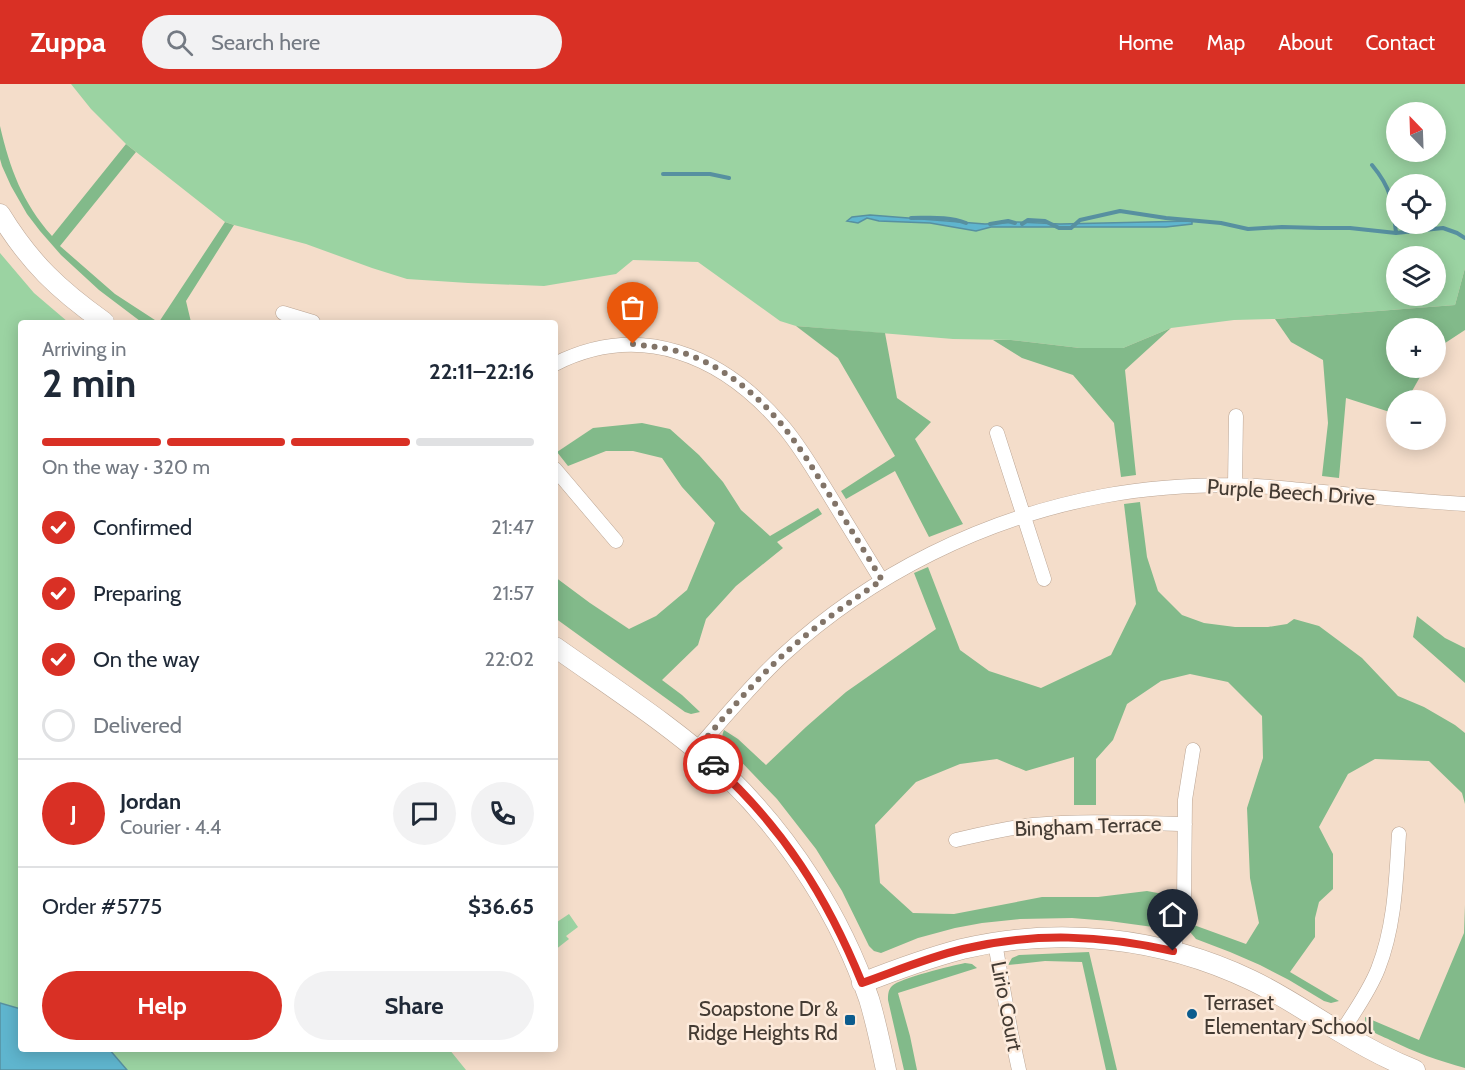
<!DOCTYPE html>
<html lang="en">
<head>
<meta charset="utf-8">
<style>
  :root { --surface:#fff; --page:#f2f2f3; --text:#1f2937; --muted:#747a83; --line:#e0e1e3; --accent:#d93025 }
  body { margin:0; font-family:Cabin,sans-serif; background:var(--page); color:var(--text); height:100vh; display:flex; flex-direction:column; font-size:22px; white-space:nowrap }
  * { box-sizing:border-box; margin:0 }
  p { font-size:20px; color:var(--muted) }
  .icon { flex:none; width:33px; height:33px; fill:none; stroke:currentColor; stroke-width:2; stroke-linecap:round; stroke-linejoin:round }
  .map { position:relative; flex:1; overflow:hidden }
  .details { position:absolute; left:18px; top:236px; width:540px; height:732px; display:flex; flex-direction:column; background:var(--surface); border-radius:6px; box-shadow:0 3px 15px #0003 }
  .details>* { flex:none }
  .needle { width:39px; rotate:337deg }
  .controls { position:absolute; left:1386px; top:18px; display:grid; gap:12px }
  .controls a { display:grid; place-items:center; width:60px; height:60px; border-radius:50%; background:var(--surface); box-shadow:0 3px 15px #0003; font-size:30px }
  .pin { position:absolute; display:grid; place-items:center; width:51px; height:51px; color:#fff; margin:-62px -26px; border-radius:50% 50% 50% 0; rotate:-45deg; box-shadow:0 0 6px #0007 }
  .pin .icon { rotate:45deg }
  .courier { position:absolute; display:grid; place-items:center; width:60px; height:60px; margin:-30px; border:4px solid #d93025; border-radius:50%; background:#fff; color:#222; box-shadow:0 2px 8px #0007 }
  .headline em { font-style:normal; font-weight:800 }
  .headline div { display:flex; flex-direction:column-reverse }
  .headline { display:flex; align-items:center; justify-content:space-between; height:102px; padding:0 24px }
  h1 { font-size:39px; font-weight:800; line-height:45px }
  .bar { display:grid; grid-template-columns:repeat(4,1fr); gap:9px 6px; align-content:center; height:72px; padding:0 24px }
  .bar i { height:8px; border-radius:4px; background:var(--line) }
  .bar .active { background:var(--accent) }
  .bar p { grid-column:span 4 }
  .line { display:flex; align-items:center; gap:15px; padding:0 24px; border-top:2px solid var(--line) }
  .line div { flex:1 }
  .round { display:grid; place-items:center; flex:none; width:63px; height:63px; border-radius:32px; background:var(--page) }
  ol { padding:0 24px; list-style:none }
  li { display:flex; align-items:center; gap:18px; height:66px }
  li p { margin-inline-start:auto }
  li .icon { padding:6px; border-radius:50%; background:var(--accent); color:#fff; stroke-width:4 }
  li:last-child { color:var(--muted) }
  li i { width:33px; height:33px; border:3px solid var(--line); border-radius:50% }
  .action { display:flex; gap:12px; margin-top:auto; padding:12px 24px }
  .action a { flex:1; height:69px; border-radius:36px; background:var(--accent); color:#fff; font-size:24px; font-weight:800; line-height:69px; text-align:center }
  .action a+a { background:var(--page); color:var(--text) }
  header { display:flex; align-items:center; gap:36px; box-sizing:border-box; height:84px; padding:0 30px; background:var(--accent); color:#fff }
  header strong { font-size:28px }
  nav { display:flex; gap:33px; margin-inline-start:auto; font-size:21px }
  .search { width:420px; height:54px; background:var(--page); display:flex; align-items:center; gap:15px; box-sizing:border-box; padding:0 21px; border-radius:33px; color:var(--muted); font-size:22px }
  .map>svg:first-child { display:block }
  .green { fill:#9bd3a2; fill-rule:evenodd }
  .forest { fill:#82ba8a }
  .water { fill:#5fb5ce; stroke:#5790a0; stroke-width:1.5 }
  .lines { fill:none; stroke-linecap:round; stroke-linejoin:round }
  .stream { stroke:#5790a0; stroke-width:4 }
  .street-casing { stroke:#bba594; stroke-width:15 }
  .secondary-casing { stroke:#bba594; stroke-width:21 }
  .street { stroke:#fff; stroke-width:14 }
  .secondary { stroke:#fff; stroke-width:20 }
  .done { stroke:#827468; stroke-width:6; stroke-dasharray:0 10.8 }
  .route { stroke:#d93025; stroke-width:8 }
  .poi-dot { fill:#0b5c8e; stroke:#fdebdc; stroke-width:2 }
  .labels { text-anchor:middle; dominant-baseline:central; stroke-width:5; stroke-linejoin:round; paint-order:stroke }
  .street-label { font-size:21px; fill:#443b33; stroke:#fdebdc }
  .poi-label { font-size:21px; fill:#443b33; stroke:#fdebdc; text-anchor:start }
</style>
</head>
<body>
<header>
<strong>Zuppa</strong>
<div class="search"><svg class="icon" aria-label="search" viewBox="0 0 24 24"><circle cx="10" cy="10" r="6"/><path d="M15 15l6 6"/></svg>Search here</div>
<nav><a>Home</a><a>Map</a><a>About</a><a>Contact</a></nav>
</header>
<div class="map">
<svg width="1465" height="986" viewBox="0 0 1465 986">
  <rect width="100%" height="100%" fill="#f4ddca"/>
  <!-- green -->
  <path class="green" d="M71 0H1465V184L1455 221 1275 235 1234 236 1171 244 1123 264H1080L1011 256 953 255 796 242 780 237 698 178 633 176 616 190 544 202 468 199 407 195 372 184 306 160 234 141 225 138 126 60 91 25ZM1396 28H1436V68H1396ZM1396 100H1436V140H1396ZM1396 172H1436V212H1396Z
    M0 169 34 209 68 238H21V925L0 919Z
    M569 830 578 843 566 852 569 855 555 866V836L557 838Z
    M109 965H449L466 986H127Z"/>
  <!-- forest -->
  <path class="forest" d="M0 42C10 85 22 118 52 152L126 60 136 68 60 162 115 210 158 238H142L140 237 99 206 61 171 40 147 27 130 11 102 2 82 0 75Z
    M225 138 234 141 186 217 191 238H159Z
    M1465 184V246L1436 265V244H1396V284H1425L1407 316H1396V330L1346 314 1339 394 1322 392 1328 339 1323 276 1291 258 1275 235 1455 221Z
    M796 242 885 249 897 314 931 338 915 355 963 440 929 453 895 387 846 415 841 407 895 372 838 274Z
    M1171 244 1125 286 1136 391 1121 393 1114 339 1073 291 1022 274 993 256H1011L1080 264H1123Z
    M642 339 670 345 699 371 723 398 741 426 770 452 818 424 822 430 777 458 783 464 736 502 706 535 698 561 662 596 682 611 700 628 691 630 685 628 555 534V493L590 519 629 545 656 532 687 506 715 439 682 403 662 374 633 367H606L568 382 557 368 593 344Z
    M1140 418 1147 473 1158 507 1182 531 1204 539 1235 543H1268L1287 540 1294 535 1319 542 1362 574 1398 612 1424 623 1455 641 1465 649V720L1462 709 1429 677 1375 675 1348 690 1319 743 1333 770V805L1319 818 1315 834V853L1290 888 1339 917 1331 919 1324 917 1289 896 1260 881 1230 868 1196 855 1190 848 1191 840 1246 860 1259 839 1250 794 1247 724 1263 674 1262 632 1228 598 1190 590 1161 597 1127 620 1113 656 1096 675V721H1074V673L1026 687 997 675 960 680 916 698 875 741 880 799 913 829 954 830 1042 813H1098L1147 807 1163 810 1161 838 1153 843 1109 837 1072 834 1020 835 982 839 955 844 918 854 881 869 874 867 869 862 842 807 816 765 777 715 727 663C722 658 721 653 724 646L738 655 766 681 806 643 846 608 936 545 914 489 928 483 960 566 989 587 1041 604 1111 571 1136 520 1124 420Z
    M1417 532 1445 554 1465 564V599L1413 553Z
    M1465 821V984C1439 977 1414 968 1390 956 1384 953 1375 950 1370 945 1366 942 1365 938 1365 933L1419 956 1464 849Z
    M1089 868 1117 986H1106L1082 878 1045 877 1008 881 1012 874 1019 871Z
    M965 879 972 880 977 884 898 909 910 952 917 986H904L888 916C888 911 888 906 892 902 900 894 951 882 965 879Z"/>
  <!-- water -->
  <path class="water" d="M870 131 985 140 1018 138 1060 140 1192 137V140L1166 143H991L976 147 930 139 879 137 867 134 858 139 847 137 852 133Z
    M0 919 21 925V964L109 965 127 986H0Z"/>
  <g class="lines">
    <!-- stream -->
    <path class="stream" d="M1372 81C1392 105 1393 119 1396 149
      M663 90H710L729 94
      M911 134C929 134 949 132 966 139
      M990 140 1008 137 1015 139
      M1022 140 1028 136 1045 137 1059 144H1071L1080 136 1120 127 1166 134 1221 139 1248 145 1282 143 1320 144H1350L1396 149 1443 144 1457 149 1465 154"/>
    <defs>
      <path id="street" d="M283 229 313 238
        M555 280C640 237 722 271 781 340 798 359 811 382 825 404 844 435 863 466 882 497
        M997 349 1044 495
        M555 385 616 457
        M1235 401 1236 332
        M696 666C724 634 751 601 782 572 871 490 985 434 1103 412 1146 404 1190 401 1234 401 1257 401 1280 404 1302 406 1356 411 1411 417 1465 420
        M956 756C982 750 1007 744 1033 741 1083 736 1134 739 1185 740
        M995 859 1011 949 1019 986
        M1173 867 1184 818 1185 716 1193 666
        M1341 949C1354 928 1369 908 1378 885 1395 842 1396 796 1399 750"/>
      <path id="secondary" d="M0 130C30 179 59 206 104 238
        M555 563C613 604 677 645 729 694 791 755 841 833 869 915 876 938 881 962 886 986
        M862 899C895 886 928 874 962 865 1059 842 1161 853 1251 896 1283 911 1311 931 1342 949 1365 963 1389 976 1415 986"/>
    </defs>
    <!-- street casing -->
    <use href="#street" class="street-casing"/>
    <!-- secondary casing -->
    <use href="#secondary" class="secondary-casing"/>
    <!-- street -->
    <use href="#street" class="street"/>
    <!-- secondary -->
    <use href="#secondary" class="secondary"/>
  </g>
  <g class="lines">
    <!-- done -->
    <path class="done" d="M633 260C656 263 678 265 699 275 740 293 775 328 800 365 810 379 818 393 827 407 846 437 864 467 882 496 848 519 814 543 783 571 752 600 724 633 696 666L713 680"/>
    <!-- route -->
    <path class="route" d="M713 680C783 743 827 813 862 899 896 887 929 873 963 865 1035 848 1102 851 1173 867"/>
  </g>
  <!-- markers -->
  <g class="poi-dot">
    <circle cx="1192" cy="930" r="6"/>
    <rect x="844" y="930" width="12" height="12" rx="3"/>
  </g>
  <g class="labels">
    <!-- street labels -->
    <g class="street-label">
      <text transform="translate(1291 408) rotate(4)">Purple Beech Drive</text>
      <text transform="translate(1088 742) rotate(-2)">Bingham Terrace</text>
      <text transform="translate(1007 922) rotate(79)">Lirio Court</text>
    </g>
    <!-- poi labels -->
    <g class="poi-label">
      <text x="1204" y="918">Terraset<tspan x="1204" dy="24">Elementary School</tspan></text>
      <text x="838" y="924" text-anchor="end">Soapstone Dr &amp;<tspan x="838" dy="24">Ridge Heights Rd</tspan></text>
    </g>
  </g>
</svg>
<div class="controls">
<a><svg class="needle" viewBox="-14 -14 28 28"><path d="M0-13l5 13h-10z" fill="#e53935"/><path d="M0 13l5-13h-10z" fill="#747a83"/></svg></a>
<a><svg class="icon" aria-label="locate" viewBox="0 0 24 24"><circle cx="12" cy="12" r="6"/><path d="M12 2v4M12 18v4M2 12h4M18 12h4"/></svg></a>
<a><svg class="icon" aria-label="layers" viewBox="0 0 24 24"><path d="M12 4l9 5-9 5-9-5zM3 14l9 5 9-5"/></svg></a>
<a>+</a>
<a>−</a>
</div>
<div class="pin" style="left:633px;top:260px;background:#ea580c"><svg class="icon" aria-label="bag" viewBox="0 0 24 24"><path d="M5 8h14l-1 12H6zM9 8a3 3 0 0 1 6 0"/></svg></div>
<div class="pin" style="left:1173px;top:867px;background:#1f2937"><svg class="icon" aria-label="home" viewBox="0 0 24 24"><path d="M3 11l9-7 9 7M6 9v11h12V9"/></svg></div>
<div class="courier" style="left:713px;top:680px"><svg class="icon" aria-label="car" viewBox="0 0 24 24"><path d="M5 17H2v-5l4-1 3-4h7l3 4 3 1v5h-3M9 17h6M6 11h13"/><circle cx="7" cy="17" r="2"/><circle cx="17" cy="17" r="2"/></svg></div>
<section class="details">
<div class="headline"><div><h1>2 min</h1><p>Arriving in</p></div><em>22:11–22:16</em></div>
<div class="bar"><i class="active"></i><i class="active"></i><i class="active"></i><i></i><p>On the way · 320 m</p></div>
<ol>
<li><svg class="icon" aria-label="check" viewBox="0 0 24 24"><path d="M5 12l5 5 9-10"/></svg>Confirmed<p>21:47</p></li>
<li><svg class="icon" aria-label="check" viewBox="0 0 24 24"><path d="M5 12l5 5 9-10"/></svg>Preparing<p>21:57</p></li>
<li><svg class="icon" aria-label="check" viewBox="0 0 24 24"><path d="M5 12l5 5 9-10"/></svg>On the way<p>22:02</p></li>
<li><i></i>Delivered</li>
</ol>
<div class="line" style="height:108px"><b class="round" style="background:var(--accent);color:#fff">J</b><div><b>Jordan</b><p>Courier · 4.4</p></div><a class="round"><svg class="icon" aria-label="chat" viewBox="0 0 24 24"><path d="M4 5h16v11H9l-5 4z"/></svg></a><a class="round"><svg class="icon" aria-label="phone" viewBox="0 0 24 24"><path d="M5 4h4l2 5-3 2q2 4 5 5l2-3 5 2v4C11 20 4 13 5 4z"/></svg></a></div>
<div class="line" style="height:78px"><div>Order #5775</div><b>$36.65</b></div>
<div class="action"><a>Help</a><a>Share</a></div>
</section>
</div>
</body>
</html>
